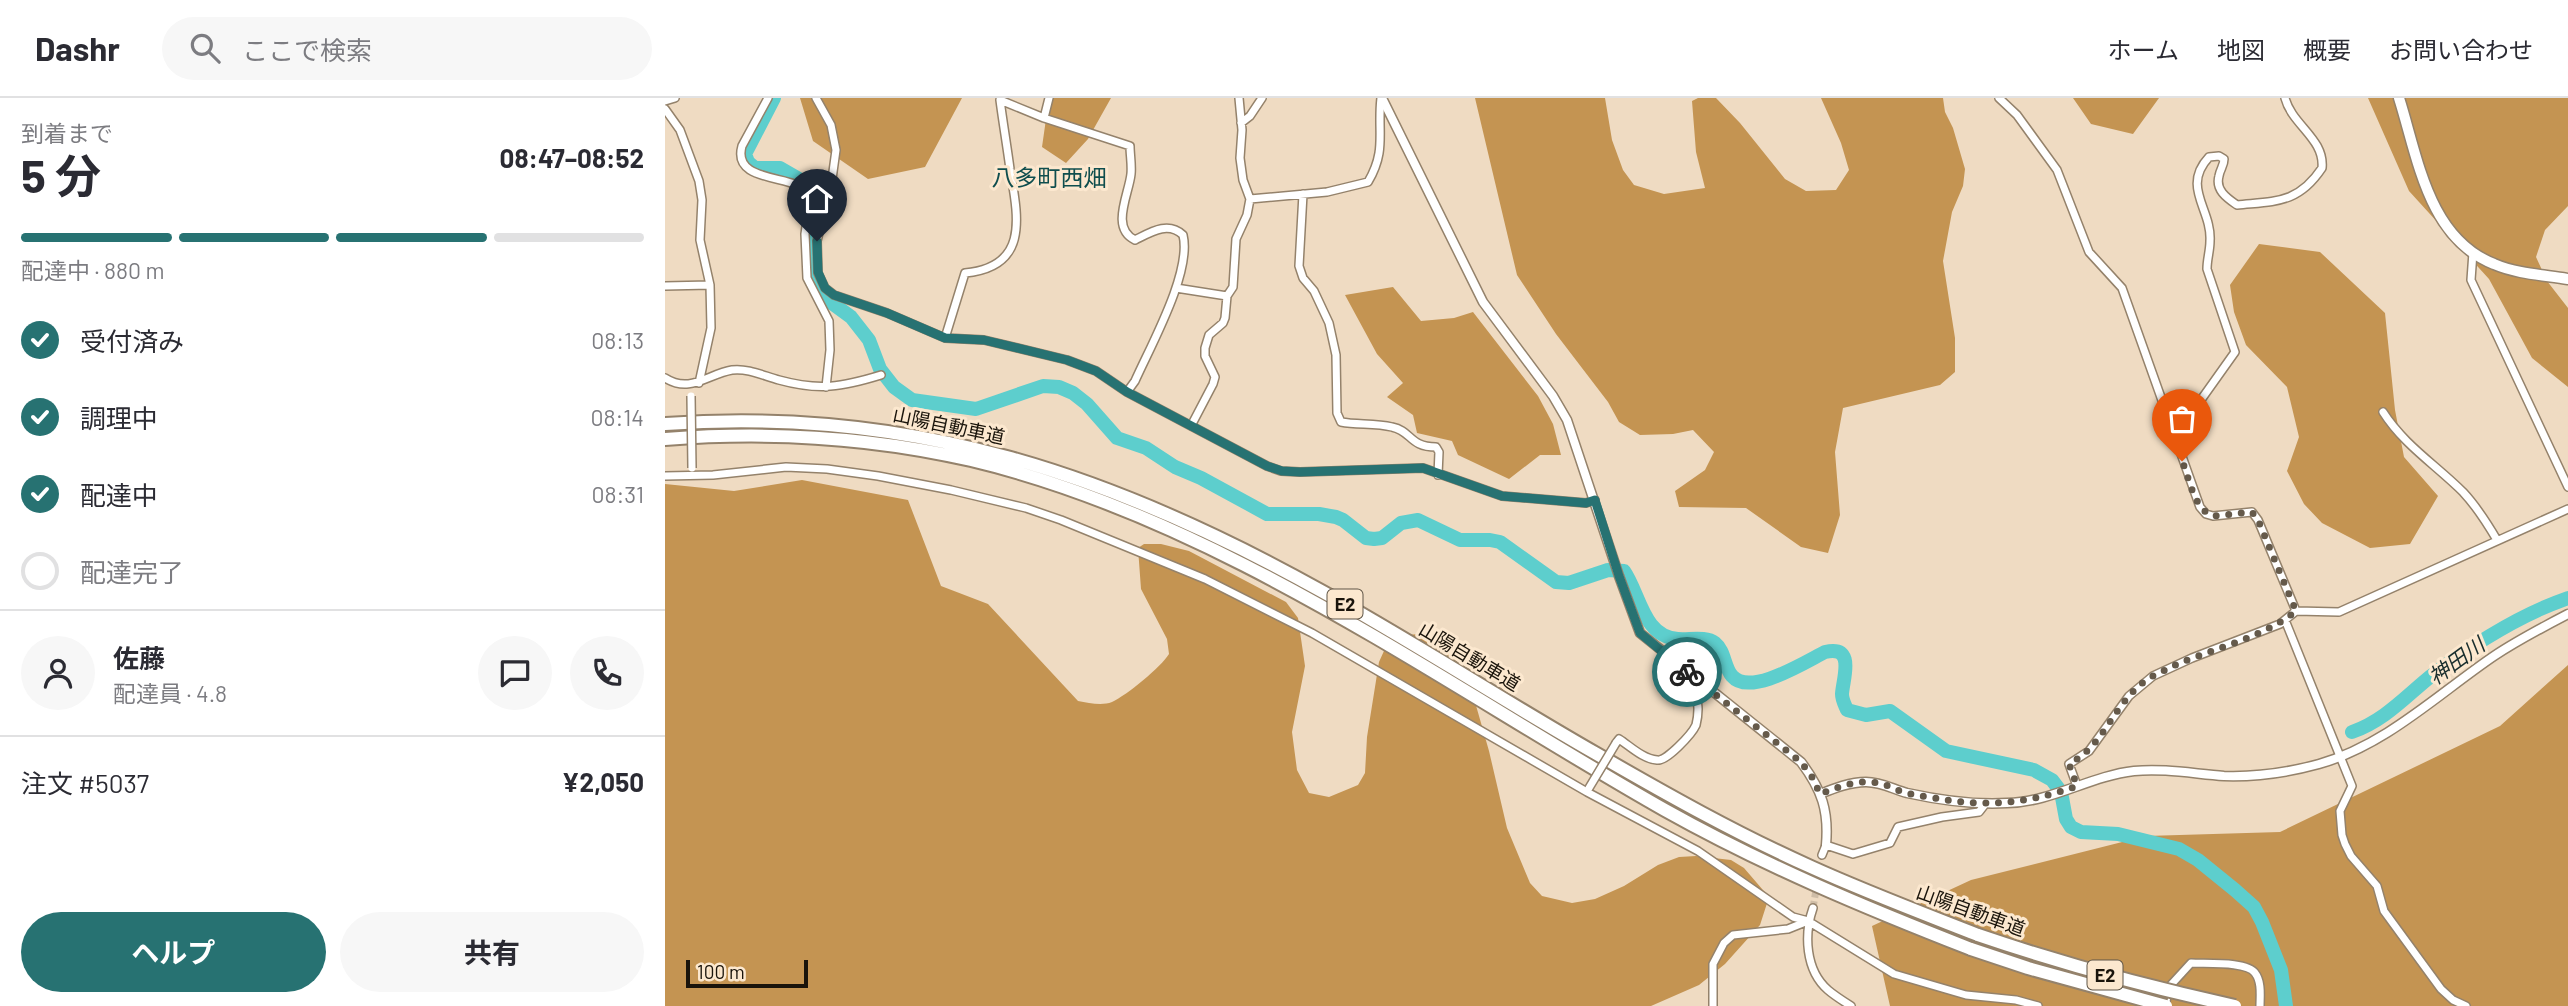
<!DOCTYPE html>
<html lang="ja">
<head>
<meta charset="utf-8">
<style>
  :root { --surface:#fff; --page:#f7f7f7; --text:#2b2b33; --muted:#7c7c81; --line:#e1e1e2; --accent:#277272 }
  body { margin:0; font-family:Barlow,"Noto Sans JP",sans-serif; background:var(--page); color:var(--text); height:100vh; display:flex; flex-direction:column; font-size:26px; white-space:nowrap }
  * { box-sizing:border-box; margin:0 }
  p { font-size:23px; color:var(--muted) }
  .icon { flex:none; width:38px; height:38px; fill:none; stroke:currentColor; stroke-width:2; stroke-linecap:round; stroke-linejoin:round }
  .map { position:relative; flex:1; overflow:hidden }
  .drawer { display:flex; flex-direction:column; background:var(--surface); width:665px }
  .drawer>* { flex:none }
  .scale { position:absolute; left:21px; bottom:18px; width:122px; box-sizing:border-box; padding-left:7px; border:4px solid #1a140b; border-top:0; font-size:19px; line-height:24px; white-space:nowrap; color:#1a140b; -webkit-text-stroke:5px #fce8cf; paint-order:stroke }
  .pin { position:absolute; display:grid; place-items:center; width:60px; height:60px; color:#fff; margin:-72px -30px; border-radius:50% 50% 50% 0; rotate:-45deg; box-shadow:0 0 7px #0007 }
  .pin .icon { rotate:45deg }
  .courier { position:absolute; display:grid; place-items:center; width:70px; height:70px; margin:-35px; border:5px solid #277272; border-radius:50%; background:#fff; color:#222; box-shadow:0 2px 9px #0007 }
  .summary em { font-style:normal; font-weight:700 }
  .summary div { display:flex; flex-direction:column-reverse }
  .summary { display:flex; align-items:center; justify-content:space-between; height:119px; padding:0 21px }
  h1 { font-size:46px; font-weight:700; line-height:52px }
  .bar { display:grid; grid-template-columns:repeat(4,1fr); gap:10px 7px; align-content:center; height:84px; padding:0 21px }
  .bar i { height:9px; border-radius:5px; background:var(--line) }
  .bar .active { background:var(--accent) }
  .bar p { grid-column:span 4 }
  .line { display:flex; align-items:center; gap:18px; padding:0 21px; border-top:2px solid var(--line) }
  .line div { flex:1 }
  .round { display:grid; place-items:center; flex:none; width:74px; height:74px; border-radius:37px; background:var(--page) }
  ol { padding:0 21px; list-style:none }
  li { display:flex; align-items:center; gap:21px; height:77px }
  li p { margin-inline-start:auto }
  li .icon { padding:7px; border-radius:50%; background:var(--accent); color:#fff; stroke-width:4 }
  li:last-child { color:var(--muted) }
  li i { width:38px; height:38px; border:4px solid var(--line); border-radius:50% }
  .action { display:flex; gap:14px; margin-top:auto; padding:14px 21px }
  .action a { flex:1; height:80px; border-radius:42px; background:var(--accent); color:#fff; font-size:28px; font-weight:700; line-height:80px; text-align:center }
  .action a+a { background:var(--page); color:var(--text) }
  header { display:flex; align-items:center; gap:42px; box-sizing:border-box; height:98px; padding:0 35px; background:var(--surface); border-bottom:2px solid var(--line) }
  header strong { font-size:33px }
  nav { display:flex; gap:38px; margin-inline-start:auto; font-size:24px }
  .search { width:490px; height:63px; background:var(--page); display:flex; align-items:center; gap:18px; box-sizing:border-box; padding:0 24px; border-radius:38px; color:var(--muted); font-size:26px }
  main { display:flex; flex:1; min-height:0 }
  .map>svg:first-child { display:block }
  .forest { fill:#c49452 }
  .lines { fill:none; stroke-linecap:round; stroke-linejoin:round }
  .river { stroke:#5dcecd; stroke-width:14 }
  .minor-tunnel { stroke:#cfbda7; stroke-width:7; stroke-dasharray:7 3.5; stroke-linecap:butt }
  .minor-casing { stroke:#94826b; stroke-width:10 }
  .tertiary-casing { stroke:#94826b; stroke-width:11 }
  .secondary-casing { stroke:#94826b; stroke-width:13 }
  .motorway-casing { stroke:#94826b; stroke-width:16 }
  .minor { stroke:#fff; stroke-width:7 }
  .tertiary { stroke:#fff; stroke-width:8 }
  .secondary { stroke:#fff; stroke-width:10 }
  .motorway { stroke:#fff; stroke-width:12 }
  .minor-bridge-casing { stroke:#94826b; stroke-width:10; stroke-linecap:butt }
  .motorway-bridge-casing { stroke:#94826b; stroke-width:16; stroke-linecap:butt }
  .minor-bridge { stroke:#fff; stroke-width:7 }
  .motorway-bridge { stroke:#fff; stroke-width:12 }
  .done { stroke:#655a4b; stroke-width:7; stroke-dasharray:0 12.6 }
  .route { stroke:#277272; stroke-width:9 }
  .labels { text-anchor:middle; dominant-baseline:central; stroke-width:6; stroke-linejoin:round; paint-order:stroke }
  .shield { fill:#fce8cf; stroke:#5e5446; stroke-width:2 }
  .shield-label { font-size:18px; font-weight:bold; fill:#1a140b }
  .street-label { font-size:19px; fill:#1a140b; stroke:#fce8cf }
  .water-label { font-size:21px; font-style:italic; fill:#192e2e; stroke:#fce8cf }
  .quarter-label { font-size:23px; fill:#0f4e4e; stroke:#fce8cf }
</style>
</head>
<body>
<header>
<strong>Dashr</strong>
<div class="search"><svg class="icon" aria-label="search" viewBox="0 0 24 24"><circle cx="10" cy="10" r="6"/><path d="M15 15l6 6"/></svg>ここで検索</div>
<nav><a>ホーム</a><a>地図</a><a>概要</a><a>お問い合わせ</a></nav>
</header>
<main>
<section class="drawer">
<div class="summary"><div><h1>5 分</h1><p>到着まで</p></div><em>08:47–08:52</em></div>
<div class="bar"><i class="active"></i><i class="active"></i><i class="active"></i><i></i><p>配達中 · 880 m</p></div>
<ol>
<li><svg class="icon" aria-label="check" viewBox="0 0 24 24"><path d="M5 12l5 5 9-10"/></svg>受付済み<p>08:13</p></li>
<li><svg class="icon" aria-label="check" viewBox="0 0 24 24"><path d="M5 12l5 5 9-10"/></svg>調理中<p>08:14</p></li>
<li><svg class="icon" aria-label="check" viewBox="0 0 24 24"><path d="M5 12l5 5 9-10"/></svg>配達中<p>08:31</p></li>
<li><i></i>配達完了</li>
</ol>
<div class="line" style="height:126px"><a class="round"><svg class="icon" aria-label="person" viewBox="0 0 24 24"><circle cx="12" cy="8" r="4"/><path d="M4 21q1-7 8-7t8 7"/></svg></a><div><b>佐藤</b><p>配達員 · 4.8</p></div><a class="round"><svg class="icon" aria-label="chat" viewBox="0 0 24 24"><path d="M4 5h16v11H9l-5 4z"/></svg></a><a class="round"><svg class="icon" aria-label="phone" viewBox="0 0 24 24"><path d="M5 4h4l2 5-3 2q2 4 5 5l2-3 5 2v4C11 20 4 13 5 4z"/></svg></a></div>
<div class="line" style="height:91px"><div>注文 #5037</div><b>¥2,050</b></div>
<div class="action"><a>ヘルプ</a><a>共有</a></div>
</section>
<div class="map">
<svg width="1903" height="908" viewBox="0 0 1903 908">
  <rect width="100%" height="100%" fill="#efdbc2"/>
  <!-- forest -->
  <path class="forest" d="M135 0H297L260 69 203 81 148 43Z
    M384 0H446L423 41 401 65 377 49Z
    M810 0H940L947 42 958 72 969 87 999 96 1040 90 1031 54 1027 3 1033 0H1051L1075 25 1120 81 1141 93 1171 92 1184 72 1176 45 1156 0H1278L1280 14 1288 30 1300 71 1298 88 1287 114 1278 163 1290 240V274L1275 287 1178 310 1170 354 1175 417 1163 455 1136 449 1081 410 1014 409 1010 393 1040 372 1049 354 1028 332 1008 336 975 337 954 324 943 304 891 236 852 177Z
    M1408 0H1494L1468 36 1426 26Z
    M1703 0H1903V108L1880 132 1871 159 1882 183 1903 210V289L1867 260 1824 181 1744 93Z
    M1594 146 1655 154 1720 215 1730 312 1739 359 1773 398 1745 446 1705 450 1657 425 1639 406 1622 373 1634 339 1622 289 1581 247 1569 214 1565 187Z
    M728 189 756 223 789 220 808 214 873 298 888 326 896 357H875L844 381 793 357 787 343 752 335 748 317 722 299 738 285 712 256 680 197Z
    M137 382 243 402 276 488 323 506 413 603C424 605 437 608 447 604 462 597 496 569 504 556L502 541 476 491 473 450 479 446H496L524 453 621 504 633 520 640 568 627 634 632 672 644 695 664 699 693 687 700 675 702 639 714 564 723 544 741 537 755 536 778 547 802 576 824 653 842 730 865 785 877 798 907 805 930 801 959 788 993 767 1014 759 1031 758 1066 762 1079 770 1104 799 1095 827 1060 866 1034 887 986 908H0V386L69 393Z
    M1903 567V908H1225L1207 828 1306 782 1481 738 1615 734 1835 628Z"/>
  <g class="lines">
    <!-- river -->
    <path class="river" d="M109 0 80 56 83 64 90 70H115L141 85 148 98 149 117 146 145 152 188 156 197 186 219 204 242 215 271 229 289 247 302 311 311 378 288 394 289 408 295 422 306 452 340 481 350 510 369 536 380 602 416H654L671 419 678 422 701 440 709 441 717 440 736 425 753 422 795 442H825L835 444 891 484 904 485 943 472 959 473C975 496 978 539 1013 541 1024 542 1041 538 1050 545 1060 553 1059 569 1067 578 1085 599 1140 564 1160 554 1191 547 1178 580 1177 596 1177 602 1180 607 1182 612L1201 617 1225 613 1281 653 1369 672 1387 682 1396 694 1401 721 1406 729 1416 734 1453 736 1514 751 1533 762 1570 792 1589 809 1597 824 1616 872 1621 908
      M1687 634C1719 623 1740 599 1766 578 1807 547 1854 517 1903 500"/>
    <!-- minor-tunnel -->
    <path class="minor-tunnel" d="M1148 810 1152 786"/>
    <defs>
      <path id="minor" d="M103 0 77 48C68 80 112 78 132 87L144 108 140 136 142 180 164 223 165 252 161 289
        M151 0 166 27 171 52 167 81 152 143 153 175 160 190 169 197 222 215 280 240 319 242 402 262 431 273 462 294 602 368 616 373 635 374 758 370 837 398 921 405 930 402
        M1334 0 1352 17 1392 72 1424 154 1457 190 1535 409 1541 416 1548 418 1587 414 1593 422 1631 513
        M0 3 10 0
        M0 11 15 32 34 83 37 102 35 142 45 187 46 230 34 285
        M379 20 384 0
        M576 25 585 18 597 0
        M638 96 634 168 638 180 649 193 664 225 671 257 672 315 676 324C692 327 710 325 727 329 747 333 744 349 771 349L774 354 773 377
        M585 101 662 94 703 84C722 52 712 34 716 0
        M1808 154 1806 182 1903 389
        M0 188 45 187
        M511 190 562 198
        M280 240 300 175C365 169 353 118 345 71 342 48 338 25 335 2L379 20 465 48C465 57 467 67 466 76 464 96 445 130 470 142 486 134 503 123 518 137 527 174 486 247 470 283L462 294
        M0 280C25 296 43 276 67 272 83 270 99 278 114 282 154 293 177 289 216 277
        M1498 307 1533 306 1570 254 1542 171C1542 161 1545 153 1545 143 1547 111 1516 89 1544 59L1554 58 1559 61C1559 68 1555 71 1554 78 1550 92 1562 100 1572 107 1610 103 1633 106 1657 70 1660 41 1627 27 1620 0
        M1718 314C1739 347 1771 367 1798 394 1812 409 1822 425 1832 442
        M526 328 548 286 550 279 540 258V250L544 237 558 225 560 220 562 198 568 189 571 141 582 117 585 101 578 82 575 60 577 32 574 0
        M0 378 48 377 121 369 162 371 213 378 286 392 361 410 396 422 540 481 647 535 922 694 1033 753 1128 819 1143 823 1229 876 1301 897 1351 902 1373 908
        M1620 522 1687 688 1675 713 1677 737 1680 746 1686 758 1712 788 1719 813 1776 891 1788 902 1801 908
        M951 645 954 641C965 648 978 661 992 662 1001 664 1027 636 1031 627 1032 623 1033 615 1033 611 1033 600 1027 590 1029 579
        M1412 688 1404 666 1424 653 1464 598 1488 578 1527 560 1615 526 1631 513 1674 514 1903 411
        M1157 757 1161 747 1188 756 1225 745 1233 729 1277 719 1314 714 1321 705
        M1148 810C1139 836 1140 872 1163 892 1170 898 1178 903 1186 908
        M1048 908V866L1059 845 1068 837 1123 831 1143 823
        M1500 908 1504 889 1526 865C1541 866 1582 863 1590 875 1597 884 1595 898 1595 908"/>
      <path id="tertiary" d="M717 0 818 204 888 298 902 322 954 478 975 535 1136 664C1157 692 1164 713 1161 747
        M1155 696C1170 690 1185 684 1201 684 1216 684 1228 691 1242 695 1274 702 1308 707 1342 705 1387 704 1425 678 1469 673 1499 670 1530 676 1559 678 1590 679 1625 674 1654 666 1721 647 1773 596 1829 558 1853 542 1878 529 1903 516"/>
      <path id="secondary" d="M1734 0C1753 60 1763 140 1829 166 1852 176 1879 177 1903 181"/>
      <path id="motorway" d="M0 326C245 308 447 376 658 494 750 545 839 603 930 655 1001 696 1072 736 1146 769 1201 794 1257 815 1313 837
        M0 341C102 333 206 339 306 362 555 421 779 587 1000 712 1098 767 1201 810 1306 851"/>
    </defs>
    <!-- minor casing -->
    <use href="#minor" class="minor-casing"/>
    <!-- tertiary casing -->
    <use href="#tertiary" class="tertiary-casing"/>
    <!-- secondary casing -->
    <use href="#secondary" class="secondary-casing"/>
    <!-- motorway casing -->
    <use href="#motorway" class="motorway-casing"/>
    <!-- minor -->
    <use href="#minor" class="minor"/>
    <!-- tertiary -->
    <use href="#tertiary" class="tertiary"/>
    <!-- secondary -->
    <use href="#secondary" class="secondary"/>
    <!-- motorway -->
    <use href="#motorway" class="motorway"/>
    <defs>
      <path id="minor-bridge" d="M26 298 27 370
        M924 690 951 645"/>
      <path id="motorway-bridge" d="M1313 837C1398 866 1483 889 1570 908
        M1306 851 1363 870 1501 908"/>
    </defs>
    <!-- minor-bridge casing -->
    <use href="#minor-bridge" class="minor-bridge-casing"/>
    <!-- motorway-bridge casing -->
    <use href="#motorway-bridge" class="motorway-bridge-casing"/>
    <!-- minor-bridge -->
    <use href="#minor-bridge" class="minor-bridge"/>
    <!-- motorway-bridge -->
    <use href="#motorway-bridge" class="motorway-bridge"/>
  </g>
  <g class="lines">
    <!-- done -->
    <path class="done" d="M1022 574 1136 664 1147 679 1155 696C1173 689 1193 681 1212 685 1221 686 1229 691 1238 694 1249 697 1263 699 1275 701 1324 709 1365 705 1412 688L1404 666C1437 649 1447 611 1475 587 1485 578 1497 574 1508 568 1548 550 1596 541 1631 513L1593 422 1587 414 1548 418C1529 412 1524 379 1517 363"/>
    <!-- route -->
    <path class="route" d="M152 143 153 174 160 190 169 197 222 215 280 240 319 242 402 262 431 273 462 294 602 368 617 373 635 374 758 370 837 398 921 405 930 402 954 478 975 535 1022 574"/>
  </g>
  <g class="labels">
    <!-- shield labels -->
    <g class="shield">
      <rect x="662.5" y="491.5" width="35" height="29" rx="5"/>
      <rect x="1422.5" y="862.5" width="35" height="29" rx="5"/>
    </g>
    <g class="shield-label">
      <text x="680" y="506">E2</text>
      <text x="1440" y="877">E2</text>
    </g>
    <!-- street labels -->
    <g class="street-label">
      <text transform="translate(284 327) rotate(12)">山陽自動車道</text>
      <text transform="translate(805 558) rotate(31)">山陽自動車道</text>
      <text transform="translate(1306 812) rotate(20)">山陽自動車道</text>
    </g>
    <!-- water labels -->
    <g class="water-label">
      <text transform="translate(1791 562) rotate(-36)">神田川</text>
    </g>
    <!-- quarter labels -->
    <g class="quarter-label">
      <text x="384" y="79">八多町西畑</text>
    </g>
  </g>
</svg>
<div class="scale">100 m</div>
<div class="pin" style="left:1517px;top:363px;background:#ea580c"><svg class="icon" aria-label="bag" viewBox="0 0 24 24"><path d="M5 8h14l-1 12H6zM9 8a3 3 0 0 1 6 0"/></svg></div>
<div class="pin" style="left:152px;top:143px;background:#1f2937"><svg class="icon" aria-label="home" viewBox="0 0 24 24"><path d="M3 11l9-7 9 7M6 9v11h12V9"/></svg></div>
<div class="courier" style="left:1022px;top:574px"><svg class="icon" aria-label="bike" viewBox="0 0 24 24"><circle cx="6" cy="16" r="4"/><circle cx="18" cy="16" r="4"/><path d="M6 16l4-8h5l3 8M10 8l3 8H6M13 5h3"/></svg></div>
</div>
</main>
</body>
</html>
